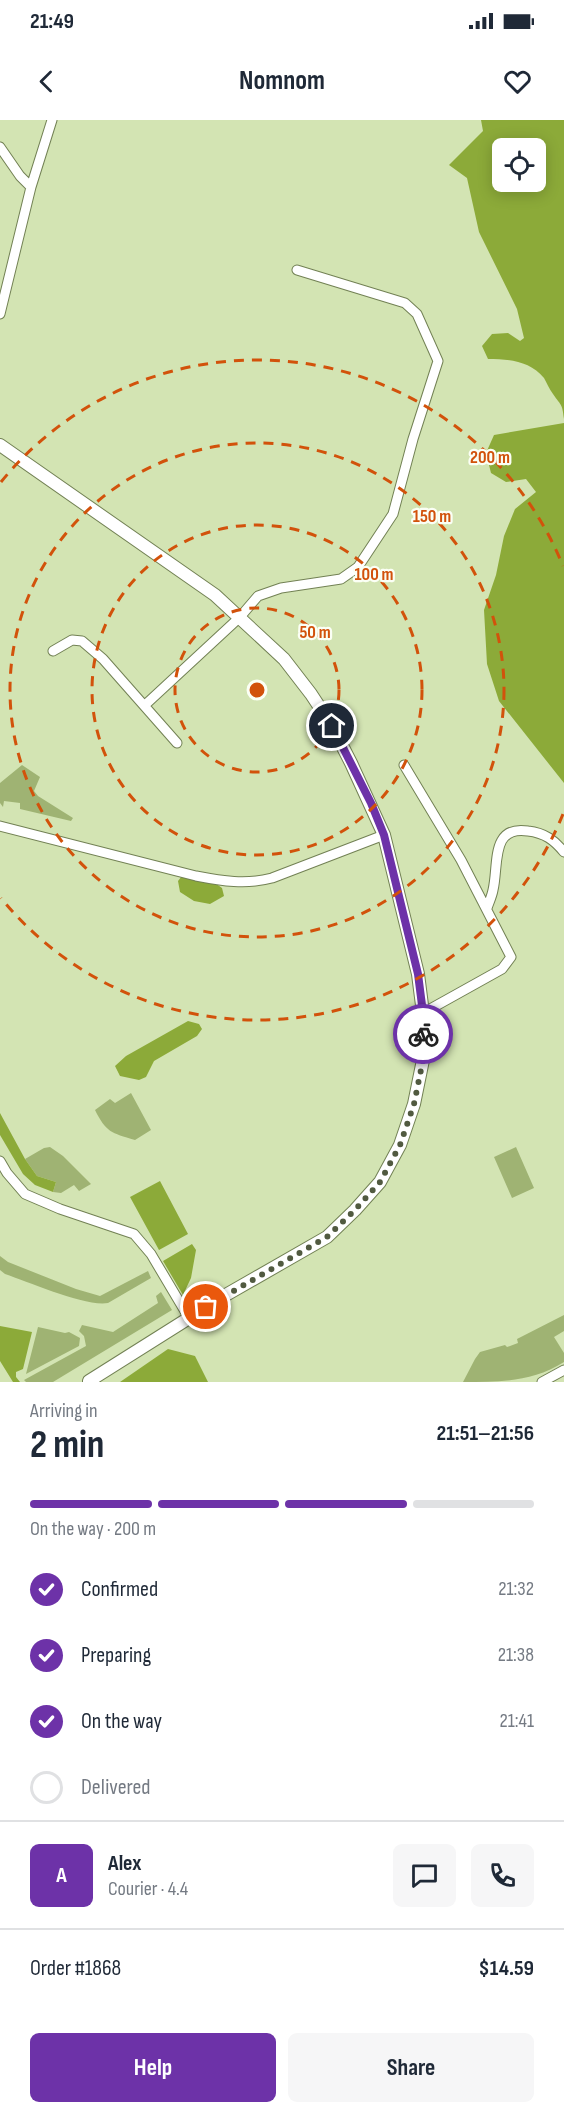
<!DOCTYPE html>
<html lang="en">
<head>
<meta charset="utf-8">
<style>
  :root { --surface:#fff; --page:#f6f6f7; --text:#1f2937; --muted:#747a83; --line:#e0e1e3; --accent:#6d32a8 }
  body { margin:0; font-family:"Sofia Sans Condensed",sans-serif; background:var(--page); color:var(--text); height:100vh; display:flex; flex-direction:column; font-size:22px; white-space:nowrap }
  * { box-sizing:border-box; margin:0 }
  p { font-size:20px; color:var(--muted) }
  .icon { flex:none; width:33px; height:33px; fill:none; stroke:currentColor; stroke-width:2; stroke-linecap:round; stroke-linejoin:round }
  .map { position:relative; height:1262px; overflow:hidden }
  .drawer { display:flex; flex-direction:column; background:var(--surface); flex:1 }
  .drawer>* { flex:none }
  .fabs { position:absolute; left:492px; top:18px; display:grid; gap:12px }
  .fabs a { display:grid; place-items:center; width:54px; height:54px; border-radius:9px; background:var(--surface); box-shadow:0 3px 15px #0003; font-size:30px }
  .pin { position:absolute; display:grid; place-items:center; width:51px; height:51px; color:#fff; margin:-26px; border:3px solid #fff; border-radius:50%; box-shadow:0 2px 6px #0007 }
  .courier { position:absolute; display:grid; place-items:center; width:60px; height:60px; margin:-30px; border:4px solid #6d32a8; border-radius:50%; background:#fff; color:#222; box-shadow:0 2px 8px #0007 }
  .overview em { font-style:normal; font-weight:700 }
  .overview div { display:flex; flex-direction:column-reverse }
  .overview { display:flex; align-items:center; justify-content:space-between; height:102px; padding:0 30px }
  h1 { font-size:39px; font-weight:700; line-height:45px }
  .bar { display:grid; grid-template-columns:repeat(4,1fr); gap:9px 6px; align-content:center; height:72px; padding:0 30px }
  .bar i { height:8px; border-radius:4px; background:var(--line) }
  .bar .selected { background:var(--accent) }
  .bar p { grid-column:span 4 }
  .line { display:flex; align-items:center; gap:15px; padding:0 30px; border-top:2px solid var(--line) }
  .line div { flex:1 }
  .round { display:grid; place-items:center; flex:none; width:63px; height:63px; border-radius:9px; background:var(--page) }
  ol { padding:0 30px; list-style:none }
  li { display:flex; align-items:center; gap:18px; height:66px }
  li p { margin-inline-start:auto }
  li .icon { padding:6px; border-radius:50%; background:var(--accent); color:#fff; stroke-width:4 }
  li:last-child { color:var(--muted) }
  li i { width:33px; height:33px; border:3px solid var(--line); border-radius:50% }
  .primary-button { display:flex; gap:12px; margin-top:auto; padding:12px 30px }
  .primary-button a { flex:1; height:69px; border-radius:9px; background:var(--accent); color:#fff; font-size:24px; font-weight:700; line-height:69px; text-align:center }
  .primary-button a+a { background:var(--page); color:var(--text) }
  .status { display:flex; justify-content:space-between; align-items:center; height:42px; padding:0 30px; background:var(--surface); direction:ltr }
  .status svg { height:16px; fill:currentColor }
  header { display:flex; justify-content:space-between; align-items:center; height:78px; padding:0 30px; background:var(--surface); font-size:27px; font-weight:700 }
  .map>svg:first-child { display:block }
  .green { fill:#9fb373 }
  .forest { fill:#8caa39; fill-rule:evenodd }
  .lines { fill:none; stroke-linecap:round; stroke-linejoin:round }
  .street-casing { stroke:#728154; stroke-width:11 }
  .secondary-casing { stroke:#728154; stroke-width:14 }
  .street { stroke:#fff; stroke-width:9 }
  .secondary { stroke:#fff; stroke-width:12 }
  .done { stroke:#515a40; stroke-width:6; stroke-dasharray:0 10.8 }
  .route { stroke:#6d32a8; stroke-width:8 }
  .ring { fill:none; stroke:#d2520b; stroke-width:3; stroke-dasharray:10 8 }
  .centre { fill:#d2520b; stroke:#fbfff5; stroke-width:3 }
  .ring-label { font-size:18px; text-anchor:middle; font-weight:bold; fill:#d2520b; stroke:#fbfff5; stroke-width:4.5; stroke-linejoin:round; paint-order:stroke }
</style>
</head>
<body>
<div class="status"><b>21:49</b><svg viewBox="0 0 49 12"><path d="M0 12V9h3v3zM5 12V6h3v6zM10 12V3h3v9zM15 12V0h3v12zM26 1h20v11H26zM47 4h2v5h-2z"/></svg></div>
<header><svg class="icon" aria-label="back" viewBox="0 0 24 24"><path d="M15 5l-7 7 7 7"/></svg>Nomnom<svg class="icon" aria-label="heart" viewBox="0 0 24 24"><path d="M12 20l-8-8c-3-5 5-10 8-4 3-6 11-1 8 4z"/></svg></header>
<div class="map">
<svg width="564" height="1262" viewBox="0 0 564 1262">
  <rect width="100%" height="100%" fill="#d3e4b3"/>
  <!-- green -->
  <path class="green" d="M22 645 40 657 34 671 38 676 73 698 71 701 20 689V683L4 681 3 687 0 683V663Z
    M131 973 151 1010 135 1020C111 1013 106 1012 95 990L110 979 115 983Z
    M50 1027 63 1036 91 1064 79 1071 74 1065 61 1073 53 1072 56 1062 37 1056 25 1039 44 1028Z
    M516 1027 534 1068 512 1078 494 1037Z
    M0 1136 8 1142 76 1169 100 1176 148 1151 151 1158 108 1183C85 1187 29 1162 5 1154L0 1150Z
    M161 1172 172 1190 53 1262H26L24 1260 86 1226 84 1216 79 1211 82 1205 113 1212 158 1183 156 1176Z
    M564 1195V1211L554 1217 564 1233V1242C532 1262 501 1262 463 1262L475 1239 480 1232 505 1225 507 1227 518 1223 517 1219Z
    M38 1207 65 1213 69 1212 80 1218 79 1226 26 1254Z"/>
  <!-- forest -->
  <path class="forest" d="M481 0H564V299C562 283 562 287 553 274 549 269 547 263 544 258 530 241 509 239 488 239L482 226 492 214 508 213 520 221 524 218 517 189 479 112 467 58 449 45 483 11ZM502 28H536V62H502Z
    M564 303V663L499 581 487 544 484 490 496 455 504 416 515 389 536 372 526 359 506 362 491 353 486 333 494 315Z
    M182 756 215 763 222 768 224 776 210 784 194 781 180 772 178 761Z
    M188 901 199 904 202 909 197 916 154 941 146 957 139 960 120 956 115 946 126 936Z
    M0 993 25 1039 37 1056 56 1062 53 1072 35 1065 23 1054 0 1015Z
    M160 1061 188 1114 159 1130 130 1077Z
    M192 1124 196 1130 191 1158 183 1175 163 1141Z
    M0 1206 32 1212 23 1249 16 1252V1257L20 1262H13L0 1241Z
    M168 1229 195 1236 208 1262H120Z"/>
  <g class="lines">
    <defs>
      <path id="street" d="M0 27 20 56 31 67
        M0 194 31 67 52 0
        M53 531 72 520 82 521 103 539 177 623
        M145 585 240 497 258 476 281 468 341 459 358 447 393 394 413 319 438 241 417 194 405 183 297 150
        M404 645 461 740 511 837 502 849 423 893
        M0 706 196 756C222 761 246 765 272 758L384 715
        M487 788C489 782 492 776 493 770 499 745 490 705 528 711 545 713 554 720 564 732
        M0 1041 7 1053 25 1074 60 1089 134 1114 151 1134 189 1198
        M542 1262 564 1250"/>
      <path id="secondary" d="M0 325 215 475 284 539 311 574 332 606 351 643 384 715 418 854 423 893V940L414 984 400 1025 380 1062 355 1090 327 1117 224 1176 89 1261"/>
    </defs>
    <!-- street casing -->
    <use href="#street" class="street-casing"/>
    <!-- secondary casing -->
    <use href="#secondary" class="secondary-casing"/>
    <!-- street -->
    <use href="#street" class="street"/>
    <!-- secondary -->
    <use href="#secondary" class="secondary"/>
  </g>
  <g class="lines">
    <!-- done -->
    <path class="done" d="M206 1187 327 1117 355 1090 380 1062 400 1025 414 984 423 940V914"/>
    <!-- route -->
    <path class="route" d="M332 606 371 683 384 715 418 854 423 893V914"/>
  </g>
  <!-- distance rings -->
  <g class="ring">
    <circle cx="257" cy="570" r="82"/>
    <circle cx="257" cy="570" r="165"/>
    <circle cx="257" cy="570" r="247"/>
    <path d="M563 694A330 330 0 0 1 1 778M1 362A330 330 0 0 1 563 446"/>
  </g>
  <circle cx="257" cy="570" r="9" class="centre"/>
  <g class="ring-label">
    <text x="490" y="343">200 m</text>
    <text x="432" y="402">150 m</text>
    <text x="374" y="460">100 m</text>
    <text x="315" y="518">50 m</text>
  </g>
</svg>
<div class="fabs">
<a><svg class="icon" aria-label="locate" viewBox="0 0 24 24"><circle cx="12" cy="12" r="6"/><path d="M12 2v4M12 18v4M2 12h4M18 12h4"/></svg></a>
</div>
<div class="pin" style="left:206px;top:1187px;background:#ea580c"><svg class="icon" aria-label="bag" viewBox="0 0 24 24"><path d="M5 8h14l-1 12H6zM9 8a3 3 0 0 1 6 0"/></svg></div>
<div class="pin" style="left:332px;top:606px;background:#1f2937"><svg class="icon" aria-label="home" viewBox="0 0 24 24"><path d="M3 11l9-7 9 7M6 9v11h12V9"/></svg></div>
<div class="courier" style="left:423px;top:914px"><svg class="icon" aria-label="bike" viewBox="0 0 24 24"><circle cx="6" cy="16" r="4"/><circle cx="18" cy="16" r="4"/><path d="M6 16l4-8h5l3 8M10 8l3 8H6M13 5h3"/></svg></div>
</div>
<section class="drawer">
<div class="overview"><div><h1>2 min</h1><p>Arriving in</p></div><em>21:51–21:56</em></div>
<div class="bar"><i class="selected"></i><i class="selected"></i><i class="selected"></i><i></i><p>On the way · 200 m</p></div>
<ol>
<li><svg class="icon" aria-label="check" viewBox="0 0 24 24"><path d="M5 12l5 5 9-10"/></svg>Confirmed<p>21:32</p></li>
<li><svg class="icon" aria-label="check" viewBox="0 0 24 24"><path d="M5 12l5 5 9-10"/></svg>Preparing<p>21:38</p></li>
<li><svg class="icon" aria-label="check" viewBox="0 0 24 24"><path d="M5 12l5 5 9-10"/></svg>On the way<p>21:41</p></li>
<li><i></i>Delivered</li>
</ol>
<div class="line" style="height:108px"><b class="round" style="background:var(--accent);color:#fff">A</b><div><b>Alex</b><p>Courier · 4.4</p></div><a class="round"><svg class="icon" aria-label="chat" viewBox="0 0 24 24"><path d="M4 5h16v11H9l-5 4z"/></svg></a><a class="round"><svg class="icon" aria-label="phone" viewBox="0 0 24 24"><path d="M5 4h4l2 5-3 2q2 4 5 5l2-3 5 2v4C11 20 4 13 5 4z"/></svg></a></div>
<div class="line" style="height:78px"><div>Order #1868</div><b>$14.59</b></div>
<div class="primary-button"><a>Help</a><a>Share</a></div>
</section>
</body>
</html>
